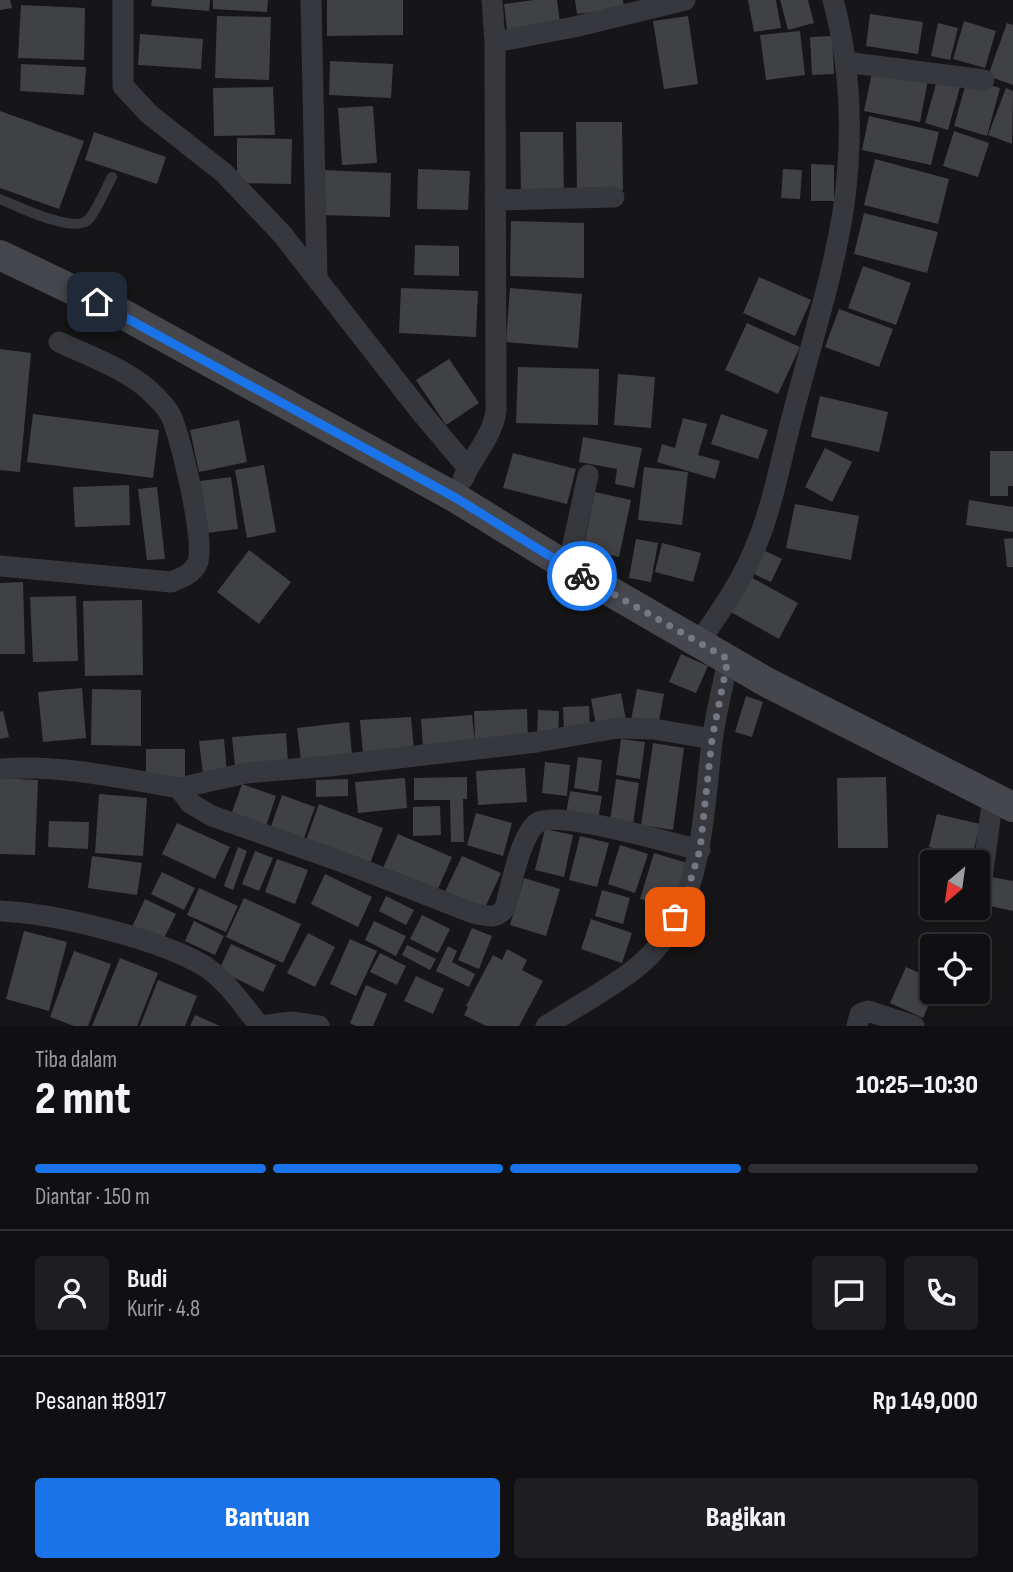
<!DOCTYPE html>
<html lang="id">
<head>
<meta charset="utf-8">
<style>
  :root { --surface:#101012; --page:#1e1e20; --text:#f1f3f6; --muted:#9c9d9f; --line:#303032; --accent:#1a73e8 }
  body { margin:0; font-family:"Sofia Sans Condensed",sans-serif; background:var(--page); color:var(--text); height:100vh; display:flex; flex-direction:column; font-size:26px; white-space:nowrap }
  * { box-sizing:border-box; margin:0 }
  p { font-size:23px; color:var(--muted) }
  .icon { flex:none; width:38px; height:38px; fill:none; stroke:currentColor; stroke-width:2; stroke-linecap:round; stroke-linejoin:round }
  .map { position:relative; height:1026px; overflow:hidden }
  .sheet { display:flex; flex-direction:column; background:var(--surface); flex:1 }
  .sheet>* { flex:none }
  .needle { width:46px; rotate:209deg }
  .tools { position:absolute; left:920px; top:850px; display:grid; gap:14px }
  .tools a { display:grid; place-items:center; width:70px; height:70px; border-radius:7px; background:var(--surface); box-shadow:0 2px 5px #0004,0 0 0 2px var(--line); font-size:35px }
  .pin { position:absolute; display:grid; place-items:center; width:60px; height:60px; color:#fff; margin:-30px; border-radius:14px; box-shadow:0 4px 10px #0006 }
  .courier { position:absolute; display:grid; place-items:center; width:70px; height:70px; margin:-35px; border:5px solid #1a73e8; border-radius:50%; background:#fff; color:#222; box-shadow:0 2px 9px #0007 }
  .summary em { font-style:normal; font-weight:800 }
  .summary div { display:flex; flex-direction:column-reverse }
  .summary { display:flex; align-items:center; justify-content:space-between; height:119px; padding:0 35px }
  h1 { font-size:46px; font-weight:800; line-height:52px }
  .bar { display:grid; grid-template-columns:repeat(4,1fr); gap:10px 7px; align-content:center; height:84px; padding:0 35px }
  .bar i { height:9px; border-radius:5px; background:var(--line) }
  .bar .selected { background:var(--accent) }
  .bar p { grid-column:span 4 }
  .line { display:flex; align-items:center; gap:18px; padding:0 35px; border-top:2px solid var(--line) }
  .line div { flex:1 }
  .round { display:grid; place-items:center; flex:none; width:74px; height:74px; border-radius:7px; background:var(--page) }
  .button { display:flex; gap:14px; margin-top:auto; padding:14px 35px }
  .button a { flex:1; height:80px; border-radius:7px; background:var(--accent); color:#fff; font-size:28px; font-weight:800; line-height:80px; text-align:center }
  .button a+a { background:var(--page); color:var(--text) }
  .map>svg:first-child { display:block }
  .building { fill:#404145 }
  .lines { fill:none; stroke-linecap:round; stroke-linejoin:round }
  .lane { stroke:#37383d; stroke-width:10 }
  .street { stroke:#37383d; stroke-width:21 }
  .secondary { stroke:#45474d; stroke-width:30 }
  .done { stroke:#757880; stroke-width:7; stroke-dasharray:0 12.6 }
  .route { stroke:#1a73e8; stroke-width:9 }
</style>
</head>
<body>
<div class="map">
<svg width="1013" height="1026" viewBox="0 0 1013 1026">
  <rect width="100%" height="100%" fill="#161618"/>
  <!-- building -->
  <path class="building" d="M0 0H10L12 8 0 10Z
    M152 0H210L209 11 151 6Z
    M213 0H268L267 12 213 9Z
    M327 0H403V35L327 36Z
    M534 0H557L560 23 507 30 504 4Z
    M575 0H623L624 8 577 14Z
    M748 0H776L781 28 754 32Z
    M780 0H808L814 23 788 30Z
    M21 5 85 8 84 60 18 58Z
    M870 14 923 22 918 54 866 46Z
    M217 16 271 17 269 80 215 78Z
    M688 16 698 84 664 89 653 21Z
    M964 21 996 31 985 68 953 59Z
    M938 23 958 28 950 60 931 56Z
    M1007 23 1013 25V85L988 76Z
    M800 31 805 75 766 80 760 35Z
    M140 34 203 39 201 69 138 65Z
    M832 36 834 74 812 75 810 37Z
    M330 61 393 64 391 98 329 95Z
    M21 64 86 67 84 95 20 91Z
    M873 68 928 80 920 122 864 111Z
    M938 77 961 83 948 130 925 123Z
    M967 79 1000 88 987 136 954 126Z
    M273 87 275 135 214 136 213 88Z
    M1006 88 1013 91 1012 144 988 135Z
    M373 106 377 163 342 165 338 108Z
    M0 111 84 141 59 209 0 188Z
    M869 116 939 132 931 165 862 150Z
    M576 122H622L623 190H577Z
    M954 131 989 143 978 177 943 166Z
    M94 132 166 157 157 184 85 160Z
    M520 132H563L564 197H521Z
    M237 138 292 139 291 184 237 183Z
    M875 159 949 179 938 224 864 205Z
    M811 164 834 165V201H811Z
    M418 169 470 171 468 210 417 209Z
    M783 169 802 170 800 199 781 198Z
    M323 170 391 173 390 217 322 215Z
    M864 213 938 232 927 273 854 254Z
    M511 221 584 223V278L510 276Z
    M415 245 459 246V276L414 275Z
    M863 266 911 283 896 325 848 308Z
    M759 277 811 300 795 336 743 313Z
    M401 288 478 291 476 337 399 333Z
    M510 288 582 294 578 348 506 342Z
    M839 309 893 329 879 367 825 347Z
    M747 323 800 347 778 394 725 370Z
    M0 349 31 353 20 472 0 470Z
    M449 359 479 403 446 425 416 380Z
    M518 367 599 369 598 425 516 423Z
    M618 374 655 377 651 428 614 425Z
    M820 396 888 412 879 452 811 437Z
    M33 414 159 430 153 478 27 462Z
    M721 414 768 430 758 459 711 444Z
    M683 418 707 424 698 455 720 461 715 479 657 462 662 444 675 448Z
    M239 420 247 462 199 472 190 430Z
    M583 437 642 448 634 488 615 484 617 469 579 462Z
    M825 448 852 462 832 502 805 487Z
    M990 451H1013V486H1008V496H990Z
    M513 453 576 469 567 504 503 488Z
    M264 465 276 532 247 538 235 470Z
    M644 467 688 472 682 525 638 520Z
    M231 477 238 529 207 533 200 481Z
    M129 485 130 525 75 527 73 487Z
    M157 487 165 559 147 560 138 489Z
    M595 492 631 500 619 557 583 549Z
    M969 500 1013 507V532L966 525Z
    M795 504 859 516 851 560 786 548Z
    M1013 538V567H1007L1004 539Z
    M636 539 658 543 651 582 629 578Z
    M662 543 701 553 693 582 655 572Z
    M249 550 291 582 259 624 217 592Z
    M763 550 782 559 771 582 752 573Z
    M749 576 798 603 779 639 729 611Z
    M23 582 25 654H0V583Z
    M76 596 78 661 33 662 30 597Z
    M142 600 143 675 85 676 83 601Z
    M681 654 708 666 696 693 669 682Z
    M82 688 86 738 43 742 38 692Z
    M92 689 141 690V746L91 745Z
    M637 689 664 694 658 726 631 720Z
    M621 693 626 720 596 725 591 699Z
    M746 696 763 702 752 737 735 732Z
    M589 706 590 731H564L563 707Z
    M527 709 528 741 475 742 474 711Z
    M538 710 559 711 558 738 537 737Z
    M3 711 9 737 0 739V712Z
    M472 715 475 744 423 749 421 719Z
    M411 717 414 750 363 754 360 720Z
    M349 722 352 755 301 761 297 728Z
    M286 733 288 762 235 766 232 737Z
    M224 739 227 772 203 774 199 741Z
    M621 739 645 742 640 779 616 775Z
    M653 743 684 748 673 830 641 825Z
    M146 749H185V777H146Z
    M578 757 602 760 598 792 574 788Z
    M545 762 570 765 567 796 542 793Z
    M525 768 527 802 478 805 476 771Z
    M467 777V799H463L464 842H451L450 800H414V778Z
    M886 777 888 848H838L837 778Z
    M0 778 38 780 35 855 0 854Z
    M405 778 407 808 358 813 355 782Z
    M348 779V796L316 797V780Z
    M616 779 639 783 633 824 610 821Z
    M242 784 276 796 264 832 229 820Z
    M570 791 602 796 598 820 566 814Z
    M99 794 147 798 143 856 95 853Z
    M282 795 315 807 302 844 269 832Z
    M319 804 383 828 370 864 306 840Z
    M440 806 441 835 413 836V807Z
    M476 813 512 823 503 856 467 845Z
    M937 814 980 824 972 858 929 847Z
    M49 821 89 822 88 849 48 847Z
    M177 823 230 847 215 879 162 854Z
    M545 829 573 835 564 877 535 870Z
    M398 834 452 857 437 891 383 868Z
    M580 836 609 843 597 887 569 880Z
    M620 845 648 854 635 893 608 884Z
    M238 847 247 851 233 890 224 886Z
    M255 851 273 858 259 891 242 884Z
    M654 853 687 863 672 909 640 899Z
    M92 856 142 863 137 895 88 888Z
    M462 856 501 873 483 912 444 894Z
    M277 859 308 870 295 904 265 892Z
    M162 872 195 888 184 910 151 894Z
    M325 874 372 897 358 927 311 904Z
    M991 877 1013 881V911L985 905Z
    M524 878 560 889 546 936 510 925Z
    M199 888 238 906 226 932 187 915Z
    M602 890 630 898 623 924 595 916Z
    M386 896 414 910 406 925 379 911Z
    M244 898 301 924 283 963 226 937Z
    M145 899 176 914 161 944 131 929Z
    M422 915 450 929 438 953 410 939Z
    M591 919 632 933 622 963 581 949Z
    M194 921 224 936 215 955 185 941Z
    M374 921 406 936 396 956 365 940Z
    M472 928 492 936 479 969 458 960Z
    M24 931 67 942 49 1011 6 999Z
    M308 933 335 947 315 987 287 973Z
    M350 939 377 951 356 996 330 984Z
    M231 944 276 965 263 992 219 970Z
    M407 945 436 959 430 970 402 955Z
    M448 946 457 951 452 962 475 974 469 987 436 971Z
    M507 949 527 960 522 970 543 981 519 1026H486L464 1015 468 1007 466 1006 493 955 502 960Z
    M74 951 111 964 88 1026H74L50 1017Z
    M380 953 406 966 397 985 370 972Z
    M120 958 158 973 137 1026H92Z
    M906 967 933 979 934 992 923 1018 890 1003Z
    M416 976 444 989 433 1014 404 1001Z
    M158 980 197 996 185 1026H140Z
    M366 985 387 994 373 1026H356L350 1023Z
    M195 1015 220 1026H190Z"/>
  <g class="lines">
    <!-- lane -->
    <path class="lane" d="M0 199C17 206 73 234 88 220 96 212 106 188 112 177"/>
    <!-- street -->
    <path class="street" d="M123 0V86L149 114 224 173 282 234 420 411 468 468
      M311 0 317 279
      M495 42 574 27 685 0
      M845 62 984 80
      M495 200 614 197
      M463 479C473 455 492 438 496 411L495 42 492 0
      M0 566 171 582C181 578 192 574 197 564 207 544 181 442 172 418 169 410 162 403 156 397 134 372 89 356 59 342
      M568 567 588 475
      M698 644C719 613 741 583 755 548 774 504 782 452 795 406 812 340 834 273 844 205 853 137 851 66 833 0
      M0 769C60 764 120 778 179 788
      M700 850C673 844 557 809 537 823 520 836 511 887 505 908 496 920 486 916 473 913L340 861 212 816 190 803 179 788 246 773 329 766 537 742 617 728 654 729 712 739
      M980 893 993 797
      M0 911C53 913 161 939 206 967 227 981 244 1007 260 1026L291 1022 319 1026
      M546 1026C575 1007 608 990 636 968 703 915 702 820 712 743 715 715 723 687 728 659
      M857 1026 860 1014 868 1011 914 1026"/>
    <!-- secondary -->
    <path class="secondary" d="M0 255 121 313 456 498 568 567 768 683 1013 807"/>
  </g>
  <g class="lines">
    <!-- done -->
    <path class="done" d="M582 576 728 659 712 739 700 850 685 898 675 917"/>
    <!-- route -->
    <path class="route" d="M97 302 456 498 582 576"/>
  </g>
</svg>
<div class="tools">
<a><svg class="needle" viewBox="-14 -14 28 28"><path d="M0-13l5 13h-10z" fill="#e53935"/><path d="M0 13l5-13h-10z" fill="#9c9d9f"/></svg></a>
<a><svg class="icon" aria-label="locate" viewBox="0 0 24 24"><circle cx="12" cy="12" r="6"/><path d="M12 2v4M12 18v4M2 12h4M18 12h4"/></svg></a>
</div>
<div class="pin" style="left:675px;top:917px;background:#ea580c"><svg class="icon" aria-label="bag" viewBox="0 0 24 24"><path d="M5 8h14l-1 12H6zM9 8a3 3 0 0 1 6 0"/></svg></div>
<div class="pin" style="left:97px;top:302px;background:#1f2937"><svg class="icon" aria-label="home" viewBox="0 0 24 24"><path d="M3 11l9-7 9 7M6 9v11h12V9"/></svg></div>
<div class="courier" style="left:582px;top:576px"><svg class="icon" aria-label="bike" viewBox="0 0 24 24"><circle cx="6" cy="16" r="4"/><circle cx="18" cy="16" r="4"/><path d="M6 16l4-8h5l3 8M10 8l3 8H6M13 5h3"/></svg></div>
</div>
<section class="sheet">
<div class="summary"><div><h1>2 mnt</h1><p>Tiba dalam</p></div><em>10:25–10:30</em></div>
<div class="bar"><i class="selected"></i><i class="selected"></i><i class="selected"></i><i></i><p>Diantar · 150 m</p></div>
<div class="line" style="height:126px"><a class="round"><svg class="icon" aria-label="person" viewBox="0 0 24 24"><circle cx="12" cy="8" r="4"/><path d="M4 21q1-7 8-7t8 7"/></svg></a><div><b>Budi</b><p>Kurir · 4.8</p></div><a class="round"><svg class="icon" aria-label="chat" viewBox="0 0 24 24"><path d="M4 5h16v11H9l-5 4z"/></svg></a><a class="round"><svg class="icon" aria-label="phone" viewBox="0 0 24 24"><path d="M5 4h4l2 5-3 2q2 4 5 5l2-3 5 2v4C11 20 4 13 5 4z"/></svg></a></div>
<div class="line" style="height:91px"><div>Pesanan #8917</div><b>Rp 149,000</b></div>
<div class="button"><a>Bantuan</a><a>Bagikan</a></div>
</section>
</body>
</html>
